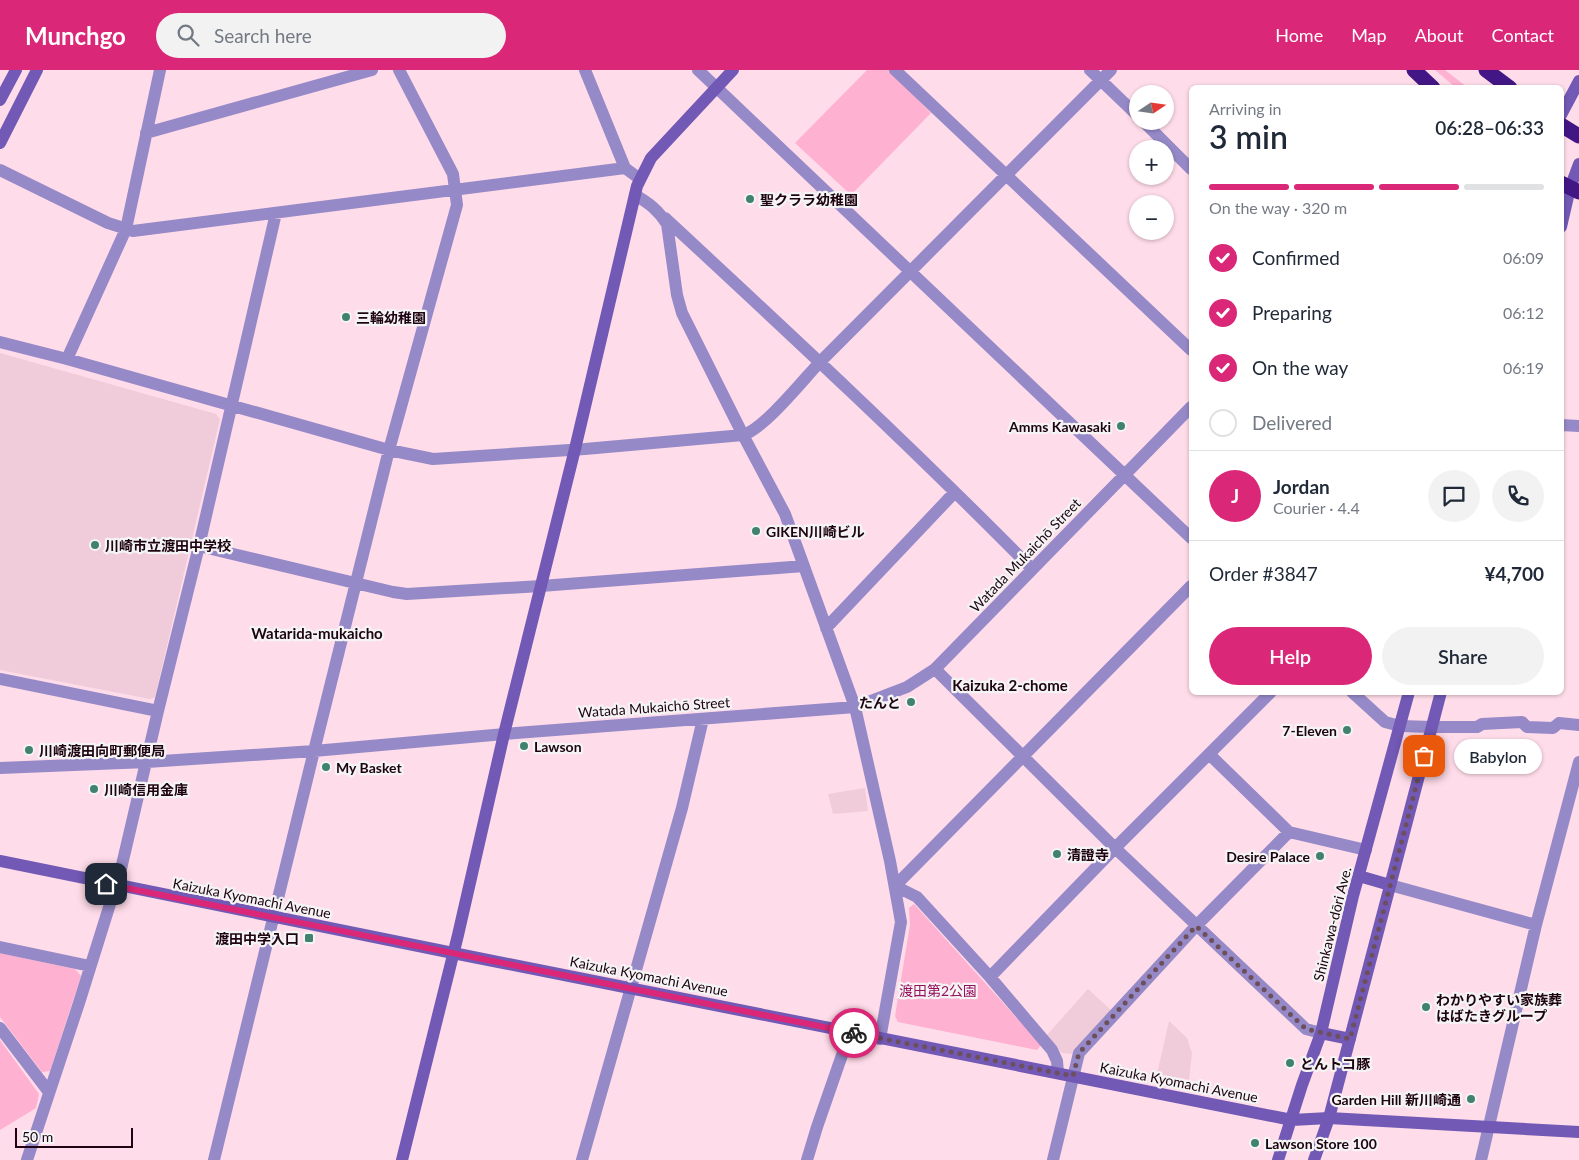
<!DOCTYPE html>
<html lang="en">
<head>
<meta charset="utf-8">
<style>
  :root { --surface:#fff; --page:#f2f2f3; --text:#1f2937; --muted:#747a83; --line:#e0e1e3; --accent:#db2777 }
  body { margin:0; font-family:Lato,"Noto Sans JP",sans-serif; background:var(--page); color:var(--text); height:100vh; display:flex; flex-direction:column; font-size:19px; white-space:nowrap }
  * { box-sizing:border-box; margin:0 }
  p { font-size:16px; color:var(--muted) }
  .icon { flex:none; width:28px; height:28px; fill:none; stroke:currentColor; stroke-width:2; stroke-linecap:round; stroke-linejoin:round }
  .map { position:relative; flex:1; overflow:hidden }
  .side { position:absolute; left:1189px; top:15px; width:375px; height:610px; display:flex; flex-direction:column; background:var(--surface); border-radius:8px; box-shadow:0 1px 4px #0004 }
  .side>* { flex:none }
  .needle { width:32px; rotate:77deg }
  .tools { position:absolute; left:1129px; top:15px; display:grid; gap:10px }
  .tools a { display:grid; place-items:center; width:45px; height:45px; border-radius:50%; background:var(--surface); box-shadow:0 1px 4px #0004; font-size:25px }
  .scale { position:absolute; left:15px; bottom:12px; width:118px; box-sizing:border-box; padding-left:5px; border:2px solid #1e0310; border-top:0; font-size:14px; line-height:18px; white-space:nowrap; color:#1e0310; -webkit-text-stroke:4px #f4f4f4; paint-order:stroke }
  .pin { position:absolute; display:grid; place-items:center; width:42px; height:42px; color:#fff; margin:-21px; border-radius:10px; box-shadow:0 2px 8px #0006 }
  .courier { position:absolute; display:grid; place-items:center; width:50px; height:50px; margin:-25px; border:4px solid #db2777; border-radius:50%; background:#fff; color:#222; box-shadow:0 1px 6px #0007 }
  .bubble { position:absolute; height:35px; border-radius:18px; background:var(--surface); box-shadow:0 1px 4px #0004; font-size:16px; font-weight:600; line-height:35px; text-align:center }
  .summary em { font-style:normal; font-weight:600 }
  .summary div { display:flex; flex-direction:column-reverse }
  .summary { display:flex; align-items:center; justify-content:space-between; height:85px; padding:0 20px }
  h1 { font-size:32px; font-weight:600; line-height:38px }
  .bar { display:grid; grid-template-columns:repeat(4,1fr); gap:8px 5px; align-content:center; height:60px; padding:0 20px }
  .bar i { height:6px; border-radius:4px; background:var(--line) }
  .bar .on { background:var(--accent) }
  .bar p { grid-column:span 4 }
  .line { display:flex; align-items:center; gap:12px; padding:0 20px; border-top:1px solid var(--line) }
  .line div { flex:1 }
  .round { display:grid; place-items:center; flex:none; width:52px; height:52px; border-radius:26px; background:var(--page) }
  ol { padding:0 20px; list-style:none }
  li { display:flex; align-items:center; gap:15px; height:55px }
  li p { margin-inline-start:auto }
  li .icon { padding:5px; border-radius:50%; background:var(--accent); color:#fff; stroke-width:4 }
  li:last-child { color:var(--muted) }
  li i { width:28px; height:28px; border:2px solid var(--line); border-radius:50% }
  .primary-button { display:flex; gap:10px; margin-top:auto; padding:10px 20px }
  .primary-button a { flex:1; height:58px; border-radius:30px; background:var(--accent); color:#fff; font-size:20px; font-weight:600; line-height:58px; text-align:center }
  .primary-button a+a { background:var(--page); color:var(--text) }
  header { display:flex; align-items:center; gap:30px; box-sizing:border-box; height:70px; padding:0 25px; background:var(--accent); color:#fff }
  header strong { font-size:24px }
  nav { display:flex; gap:28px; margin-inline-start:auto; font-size:18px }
  .search { width:350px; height:45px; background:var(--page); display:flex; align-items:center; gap:12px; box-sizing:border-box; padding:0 18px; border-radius:28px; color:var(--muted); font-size:19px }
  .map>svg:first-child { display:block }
  .built { fill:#f0cbd9 }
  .green { fill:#feb1d0 }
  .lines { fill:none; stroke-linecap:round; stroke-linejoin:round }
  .street { stroke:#9689c8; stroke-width:12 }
  .secondary { stroke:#7159b5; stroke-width:12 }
  .highway { stroke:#421785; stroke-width:15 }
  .done { stroke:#6d4f5c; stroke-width:5; stroke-dasharray:0 9 }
  .route { stroke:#db2777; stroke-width:6 }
  .poi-dot { fill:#41816f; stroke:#f4f4f4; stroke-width:2 }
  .labels { text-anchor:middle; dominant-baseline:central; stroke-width:4.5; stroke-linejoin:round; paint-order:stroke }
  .poi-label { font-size:14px; font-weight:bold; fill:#1e0310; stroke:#f4f4f4; text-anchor:start }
  .street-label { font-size:14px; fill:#1e0310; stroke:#f4f4f4 }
  .park-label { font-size:14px; fill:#98105d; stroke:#f4f4f4 }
  .neighbourhood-label { font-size:15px; font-weight:bold; fill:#1e0310; stroke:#f4f4f4 }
</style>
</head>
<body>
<header>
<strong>Munchgo</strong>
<div class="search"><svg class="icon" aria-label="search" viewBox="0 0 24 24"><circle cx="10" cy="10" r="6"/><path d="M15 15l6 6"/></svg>Search here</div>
<nav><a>Home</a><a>Map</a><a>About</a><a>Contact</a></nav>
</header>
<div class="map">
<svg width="1579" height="1090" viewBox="0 0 1579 1090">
  <rect width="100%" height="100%" fill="#ffdce9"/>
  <!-- built -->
  <path class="built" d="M0 283 216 344 220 349 155 627 150 629 0 600Z
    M865 718 868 741 833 744 828 724Z
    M1088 919 1112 941 1074 984 1062 983 1046 966Z
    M1169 951 1187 968 1192 983 1189 1010 1157 1004Z"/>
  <!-- green -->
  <path class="green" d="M867 0H889L931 43 851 125 795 73Z
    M1435 0H1445L1467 17H1455Z
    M914 834 1041 975 1037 980 898 952 895 946 910 855 909 838Z
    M0 883 75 899 81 906 50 1001 42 1002 0 947Z
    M0 970 39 1024 36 1038 0 1060Z"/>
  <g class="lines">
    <!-- street -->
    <path class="street" d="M585 0 625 98 640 109
      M698 0 1191 468
      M895 0 1191 280
      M1090 0 1138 46
      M1143 51 1191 99
      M146 63 372 0
      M0 100 108 153 133 161 625 98
      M635 125C649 133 658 140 667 154L677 225 682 243 743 365 785 444 855 637 890 791 901 852 880 969
      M665 148C789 263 913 378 1032 499
      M0 272 67 289 389 380 433 389 585 379 743 365C765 358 803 310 820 292L1111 0
      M67 289 126 159 160 0
      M1561 355 1579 356
      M199 476 393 522 407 524 541 516 804 496
      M826 558 955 422
      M935 599 1115 778 1306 959 1321 963
      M0 609 158 641
      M1352 622 1385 652 1400 656 1432 657H1477L1482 654 1522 652 1527 657 1553 658 1559 653 1579 655
      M1209 684 1289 762 1366 780
      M0 698 147 692 314 681 516 663 855 637 907 617 935 599 1191 337
      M1390 815 1536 855
      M0 877 90 896
      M990 907 1115 778 1271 622
      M0 958 49 1022
      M1058 1003 1057 991 1052 980 990 907 917 827 895 816 1191 516
      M27 1090 79 933 121 799 158 641 199 476 276 143
      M214 1090 314 681 389 380 457 135 453 104 399 0
      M582 1090 682 738 703 649
      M807 1090 817 1057 850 962
      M1053 1090 1079 983 1196 856 1289 762
      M1481 1090 1536 855 1579 692"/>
    <!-- secondary -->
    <path class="secondary" d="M0 30 16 0
      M1561 45 1579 11
      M0 73 37 0
      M1561 157 1570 118 1579 94
      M0 791 453 883 1292 1050 1329 1048 1579 1062
      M1359 806 1390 815
      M1321 963 1350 969
      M402 1090 458 865 504 664 575 379 637 116 651 88 733 0
      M1278 1090 1302 1015 1321 963 1353 826 1409 622
      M1314 1090 1329 1048 1441 622"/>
    <!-- highway -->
    <path class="highway" d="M1414 0 1433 18
      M1486 0 1510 18
      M1561 55 1579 66
      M1561 113 1579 122"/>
  </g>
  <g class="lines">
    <!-- done -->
    <path class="done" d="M854 963 1073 1006 1079 983 1196 856 1306 959 1350 969 1424 686"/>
    <!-- route -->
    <path class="route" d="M106 814 854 963"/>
  </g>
  <!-- markers -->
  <g class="poi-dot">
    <circle cx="750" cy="129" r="5"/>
    <circle cx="346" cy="247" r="5"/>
    <circle cx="1121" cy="356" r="5"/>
    <circle cx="756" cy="461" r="5"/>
    <circle cx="95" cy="475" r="5"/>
    <circle cx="911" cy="632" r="5"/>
    <circle cx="1347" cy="660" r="5"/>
    <circle cx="524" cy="676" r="5"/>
    <circle cx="29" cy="680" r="5"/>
    <circle cx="326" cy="697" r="5"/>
    <circle cx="94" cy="719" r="5"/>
    <circle cx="1057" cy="784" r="5"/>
    <circle cx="1320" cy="786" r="5"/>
    <rect x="304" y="863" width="10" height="10" rx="2.5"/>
    <circle cx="1426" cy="937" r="5"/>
    <circle cx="1290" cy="993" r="5"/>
    <circle cx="1471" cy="1029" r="5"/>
    <circle cx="1255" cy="1073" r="5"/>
  </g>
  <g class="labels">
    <!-- poi labels -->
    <g class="poi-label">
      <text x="760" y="129">聖クララ幼稚園</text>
      <text x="356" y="247">三輪幼稚園</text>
      <text x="1111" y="356" text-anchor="end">Amms Kawasaki</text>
      <text x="766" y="461">GIKEN川崎ビル</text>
      <text x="105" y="475">川崎市立渡田中学校</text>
      <text x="901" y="632" text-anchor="end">たんと</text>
      <text x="1337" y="660" text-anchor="end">7-Eleven</text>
      <text x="534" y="676">Lawson</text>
      <text x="39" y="680">川崎渡田向町郵便局</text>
      <text x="336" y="697">My Basket</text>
      <text x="104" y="719">川崎信用金庫</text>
      <text x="1067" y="784">清證寺</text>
      <text x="1310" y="786" text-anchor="end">Desire Palace</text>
      <text x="299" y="868" text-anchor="end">渡田中学入口</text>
      <text x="1436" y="929">わかりやすい家族葬<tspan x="1436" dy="16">はばたきグループ</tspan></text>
      <text x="1300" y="993">とんトコ豚</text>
      <text x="1461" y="1029" text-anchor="end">Garden Hill 新川崎通</text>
      <text x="1265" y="1073">Lawson Store 100</text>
    </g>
    <!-- street labels -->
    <g class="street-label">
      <text transform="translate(1025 485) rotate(-46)">Watada Mukaichō Street</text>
      <text transform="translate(654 637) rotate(-4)">Watada Mukaichō Street</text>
      <text transform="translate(252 828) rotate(11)">Kaizuka Kyomachi Avenue</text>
      <text transform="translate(1332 854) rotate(-76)">Shinkawa-dōri Ave.</text>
      <text transform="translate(649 906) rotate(11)">Kaizuka Kyomachi Avenue</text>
      <text transform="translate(1179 1012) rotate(11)">Kaizuka Kyomachi Avenue</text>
    </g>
    <!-- park labels -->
    <g class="park-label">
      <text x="938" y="920">渡田第2公園</text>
    </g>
    <!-- neighbourhood labels -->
    <g class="neighbourhood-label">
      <text x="317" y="563">Watarida-mukaicho</text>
      <text x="1010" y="615">Kaizuka 2-chome</text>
    </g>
  </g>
</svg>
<div class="tools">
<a><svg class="needle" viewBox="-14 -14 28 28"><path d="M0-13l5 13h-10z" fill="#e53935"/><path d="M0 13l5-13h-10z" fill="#747a83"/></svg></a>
<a>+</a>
<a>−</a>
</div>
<div class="scale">50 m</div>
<div class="pin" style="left:1424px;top:686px;background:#ea580c"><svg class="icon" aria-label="bag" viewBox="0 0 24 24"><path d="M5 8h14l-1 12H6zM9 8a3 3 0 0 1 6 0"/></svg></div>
<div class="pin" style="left:106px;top:814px;background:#1f2937"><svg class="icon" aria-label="home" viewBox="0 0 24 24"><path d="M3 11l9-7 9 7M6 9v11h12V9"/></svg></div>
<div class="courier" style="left:854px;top:963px"><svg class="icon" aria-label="bike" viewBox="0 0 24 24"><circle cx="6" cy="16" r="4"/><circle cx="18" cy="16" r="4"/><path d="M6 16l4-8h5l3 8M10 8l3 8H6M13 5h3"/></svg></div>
<div class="bubble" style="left:1454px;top:669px;width:88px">Babylon</div>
<section class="side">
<div class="summary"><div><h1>3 min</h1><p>Arriving in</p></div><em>06:28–06:33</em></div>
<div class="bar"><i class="on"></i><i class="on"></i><i class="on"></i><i></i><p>On the way · 320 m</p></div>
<ol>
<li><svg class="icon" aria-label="check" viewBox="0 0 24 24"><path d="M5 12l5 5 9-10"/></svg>Confirmed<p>06:09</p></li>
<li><svg class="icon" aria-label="check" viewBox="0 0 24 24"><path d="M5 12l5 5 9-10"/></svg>Preparing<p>06:12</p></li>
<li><svg class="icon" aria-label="check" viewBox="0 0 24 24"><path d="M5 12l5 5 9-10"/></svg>On the way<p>06:19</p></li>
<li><i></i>Delivered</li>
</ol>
<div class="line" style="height:90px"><b class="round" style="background:var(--accent);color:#fff">J</b><div><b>Jordan</b><p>Courier · 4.4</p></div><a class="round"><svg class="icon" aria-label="chat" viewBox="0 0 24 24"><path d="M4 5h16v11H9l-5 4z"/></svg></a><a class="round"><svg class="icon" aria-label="phone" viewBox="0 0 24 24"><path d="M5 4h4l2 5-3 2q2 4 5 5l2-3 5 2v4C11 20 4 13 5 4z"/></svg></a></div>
<div class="line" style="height:65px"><div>Order #3847</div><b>¥4,700</b></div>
<div class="primary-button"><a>Help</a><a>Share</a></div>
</section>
</div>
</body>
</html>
